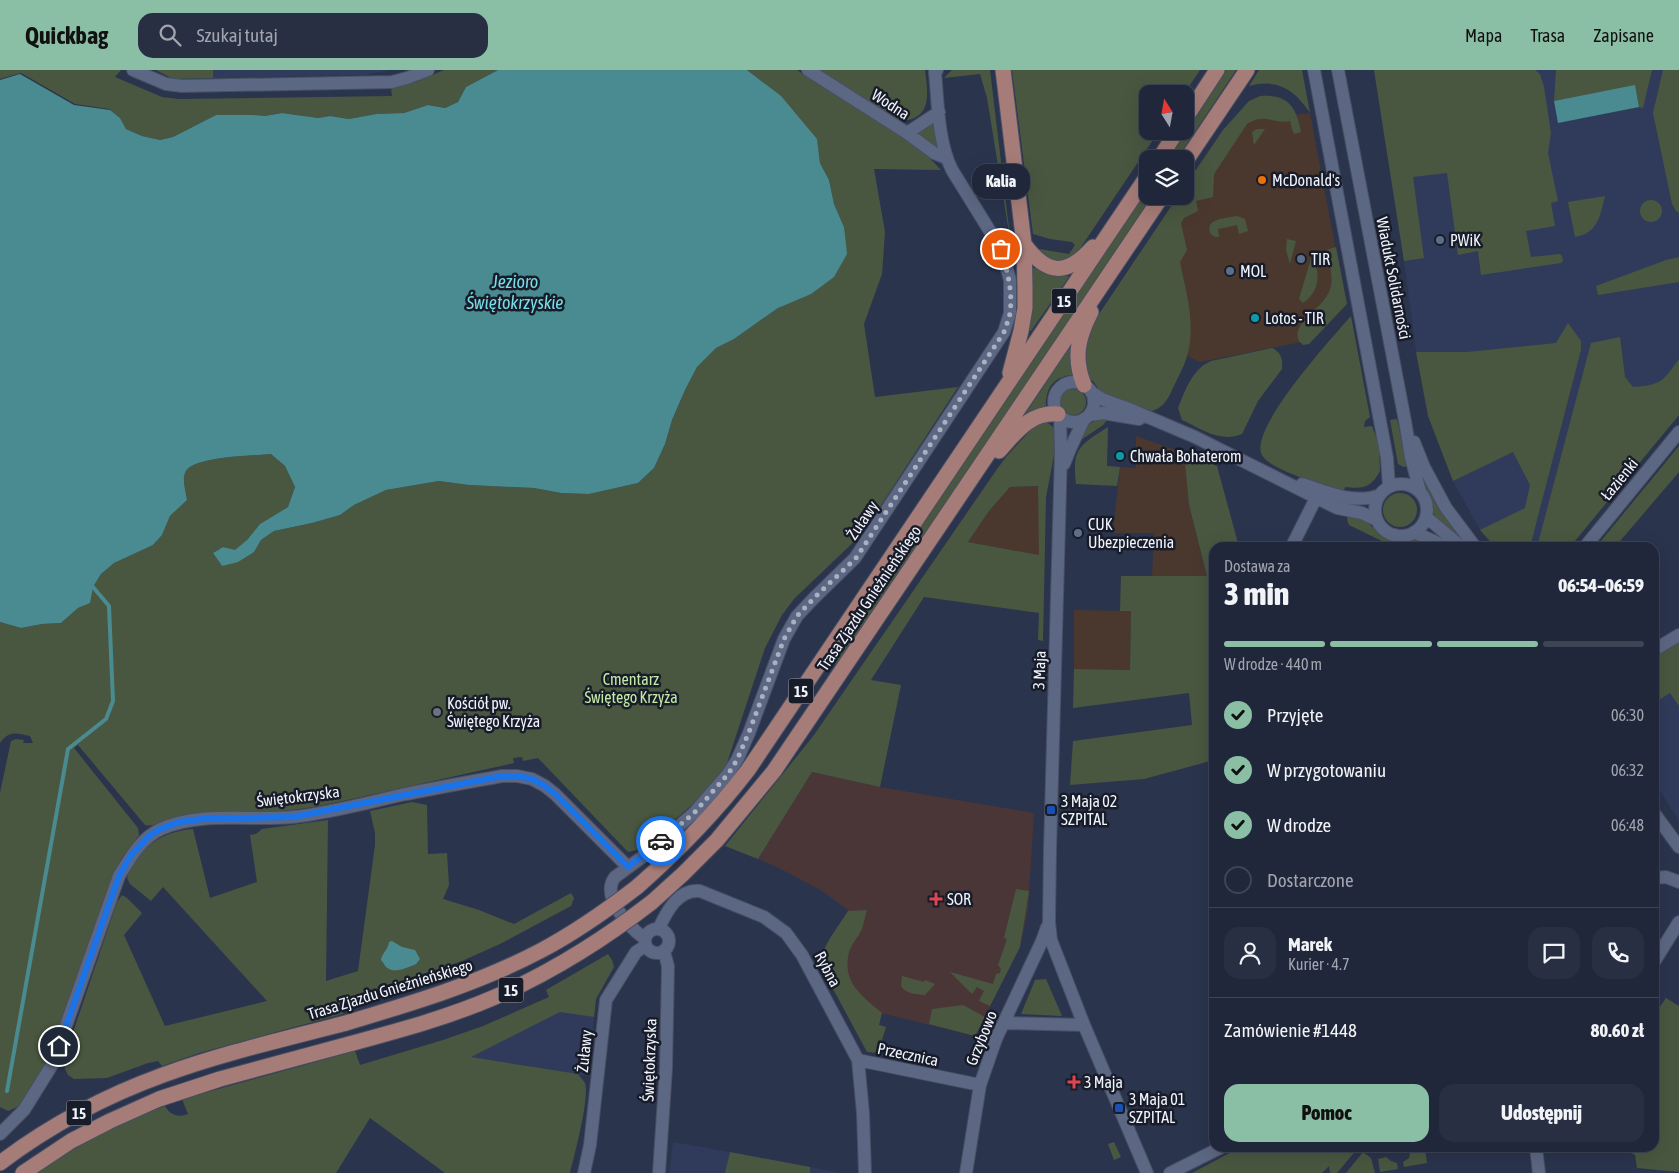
<!DOCTYPE html>
<html lang="pl">
<head>
<meta charset="utf-8">
<style>
  :root { --surface:#20273a; --page:#282f42; --text:#f1f3f6; --muted:#a2a5af; --line:#3d4454; --accent:#8abfa5 }
  body { margin:0; font-family:"Asap Condensed",sans-serif; background:var(--page); color:var(--text); height:100vh; display:flex; flex-direction:column; font-size:19px; white-space:nowrap }
  * { box-sizing:border-box; margin:0 }
  p { font-size:16px; color:var(--muted) }
  .icon { flex:none; width:28px; height:28px; fill:none; stroke:currentColor; stroke-width:2; stroke-linecap:round; stroke-linejoin:round }
  .map { position:relative; flex:1; overflow:hidden }
  .sheet { position:absolute; left:1209px; top:472px; width:450px; height:610px; display:flex; flex-direction:column; background:var(--surface); border-radius:15px; box-shadow:0 5px 20px #0002,0 0 0 1px var(--line) }
  .sheet>* { flex:none }
  .needle { width:32px; rotate:349deg }
  .tools { position:absolute; left:1139px; top:15px; display:grid; gap:10px }
  .tools a { display:grid; place-items:center; width:55px; height:55px; border-radius:10px; background:var(--surface); box-shadow:0 5px 20px #0002,0 0 0 1px var(--line); font-size:25px }
  .pin { position:absolute; display:grid; place-items:center; width:42px; height:42px; color:#fff; margin:-21px; border:2px solid #fff; border-radius:50%; box-shadow:0 1px 5px #0007 }
  .courier { position:absolute; display:grid; place-items:center; width:50px; height:50px; margin:-25px; border:4px solid #1a73e8; border-radius:50%; background:#fff; color:#222; box-shadow:0 1px 6px #0007 }
  .bubble { position:absolute; height:35px; border-radius:15px; background:var(--surface); box-shadow:0 5px 20px #0002,0 0 0 1px var(--line); font-size:16px; font-weight:800; line-height:35px; text-align:center }
  .summary em { font-style:normal; font-weight:800 }
  .summary div { display:flex; flex-direction:column-reverse }
  .summary { display:flex; align-items:center; justify-content:space-between; height:85px; padding:0 15px }
  h1 { font-size:32px; font-weight:800; line-height:38px }
  .bar { display:grid; grid-template-columns:repeat(4,1fr); gap:8px 5px; align-content:center; height:60px; padding:0 15px }
  .bar i { height:6px; border-radius:4px; background:var(--line) }
  .bar .selected { background:var(--accent) }
  .bar p { grid-column:span 4 }
  .line { display:flex; align-items:center; gap:12px; padding:0 15px; border-top:1px solid var(--line) }
  .line div { flex:1 }
  .round { display:grid; place-items:center; flex:none; width:52px; height:52px; border-radius:15px; background:var(--page) }
  ol { padding:0 15px; list-style:none }
  li { display:flex; align-items:center; gap:15px; height:55px }
  li p { margin-inline-start:auto }
  li .icon { padding:5px; border-radius:50%; background:var(--accent); color:#111; stroke-width:4 }
  li:last-child { color:var(--muted) }
  li i { width:28px; height:28px; border:2px solid var(--line); border-radius:50% }
  .cta { display:flex; gap:10px; margin-top:auto; padding:10px 15px }
  .cta a { flex:1; height:58px; border-radius:15px; background:var(--accent); color:#111; font-size:20px; font-weight:800; line-height:58px; text-align:center }
  .cta a+a { background:var(--page); color:var(--text) }
  header { display:flex; align-items:center; gap:30px; box-sizing:border-box; height:70px; padding:0 25px; background:var(--accent); color:#111 }
  header strong { font-size:24px }
  nav { display:flex; gap:28px; margin-inline-start:auto; font-size:18px }
  .search { width:350px; height:45px; background:var(--page); display:flex; align-items:center; gap:12px; box-sizing:border-box; padding:0 18px; border-radius:15px; color:var(--muted); font-size:19px }
  .map>svg:first-child { display:block }
  .commercial { fill:#4a382f }
  .built { fill:#303b5b }
  .medical { fill:#4b3637 }
  .green { fill:#495740; fill-rule:evenodd }
  .water { fill:#4a8b91 }
  .lines { fill:none; stroke-linecap:round; stroke-linejoin:round }
  .stream { stroke:#4a8b91; stroke-width:4 }
  .minor-casing { stroke:#484f64; stroke-width:14 }
  .major-casing { stroke:#484f64; stroke-width:17 }
  .minor { stroke:#5c6783; stroke-width:12 }
  .major { stroke:#a67c78; stroke-width:15 }
  .major-bridge-casing { stroke:#484f64; stroke-width:17; stroke-linecap:butt }
  .major-bridge { stroke:#a67c78; stroke-width:15 }
  .done { stroke:#abb1c0; stroke-width:5; stroke-dasharray:0 9 }
  .route { stroke:#1a73e8; stroke-width:6 }
  .food-dot { fill:#e8710a; stroke:#181c28; stroke-width:2 }
  .service-dot { fill:#5c6f8a; stroke:#181c28; stroke-width:2 }
  .culture-dot { fill:#0f9aa8; stroke:#181c28; stroke-width:2 }
  .worship-dot { fill:#6b7280; stroke:#181c28; stroke-width:2 }
  .transit-dot { fill:#1a4fb4; stroke:#181c28; stroke-width:2 }
  .health-dot { fill:#e0444e; stroke:#181c28; stroke-width:2 }
  .labels { text-anchor:middle; dominant-baseline:central; stroke-width:5; stroke-linejoin:round; paint-order:stroke }
  .shield { fill:#181c28; stroke:#afb3be; stroke-width:1 }
  .shield-label { font-size:15px; font-weight:bold; fill:#f0f4fe }
  .street-label { font-size:16px; fill:#f0f4fe; stroke:#181c28 }
  .poi-label { font-size:16px; fill:#f0f4fe; stroke:#181c28; text-anchor:start }
  .park-label { font-size:16px; fill:#c3eba8; stroke:#181c28 }
  .water-label { font-size:18px; font-style:italic; fill:#78dfe9; stroke:#181c28 }
</style>
</head>
<body>
<header>
<strong>Quickbag</strong>
<div class="search"><svg class="icon" aria-label="search" viewBox="0 0 24 24"><circle cx="10" cy="10" r="6"/><path d="M15 15l6 6"/></svg>Szukaj tutaj</div>
<nav><a>Mapa</a><a>Trasa</a><a>Zapisane</a></nav>
</header>
<div class="map">
<svg width="1679" height="1103" viewBox="0 0 1679 1103">
  <rect width="100%" height="100%" fill="#2a344d"/>
  <!-- commercial -->
  <path class="commercial" d="M1310 43 1346 233 1312 270 1200 292 1183 284 1168 168 1246 51 1257 44 1285 46Z
    M1136 366 1184 383 1189 435 1207 506H1152L1154 463H1113L1120 397 1136 398Z
    M1039 416V485L968 472 989 441 1010 417Z
    M1074 540 1131 541 1130 600 1074 599Z"/>
  <!-- built -->
  <path class="built" d="M156 0H390L364 5 173 9Z
    M1374 0H1669L1679 33V330L1564 477H1495L1480 460 1453 411 1513 381 1530 414 1556 273 1466 282H1416L1404 191Z
    M1679 572V751L1654 711V588Z
    M560 941 594 947 588 1006 470 987Z
    M673 1072 730 1082 842 1103H669Z"/>
  <!-- medical -->
  <path class="medical" d="M812 702 880 717 1034 743 1028 840 1020 877 975 966 840 933 845 846 848 840 822 821 779 798 758 789Z"/>
  <!-- green -->
  <path class="green" d="M0 0H121L115 7 162 27 179 29 392 26 391 18 416 12 444 0H498L466 17 458 32 445 38 428 35 404 43 376 44 349 49 330 46 318 48 282 43 265 46 253 45H216L173 67 160 70 142 66 126 59 120 48 109 39 75 34 21 3 0 9Z
    M156 0H213V8L173 9Z
    M747 0H797L922 80 941 100 874 99 885 162 882 204 864 254 875 327 958 317 863 463 794 529 782 545 765 578 726 696 694 733 641 779 628 782 538 688 523 691 522 687 513 688 514 693C470 703 427 712 384 722 350 729 317 738 283 741 249 743 214 741 180 746 170 747 154 758 145 755L78 675 74 678 138 758 139 765 121 789 117 797 45 997 26 1029 17 1037 8 1041 0 1037V723L11 671 16 669 24 670 23 673H33L30 666C17 663 9 660 0 673V552L21 558 42 554 61 553 78 538 89 533 93 517 101 504 114 493 153 475 162 465 170 446 187 430C186 422 182 410 185 403 191 386 254 386 271 384L285 396 295 417 288 437 260 454 247 470 235 481 223 477 213 483 222 496 254 482 261 470 274 461 312 453 340 445 354 435 386 420 439 411 469 415 534 418 561 423 589 424 638 413 654 398 665 374 672 350 685 320 697 297 716 278 734 269 778 238 789 232 844 157 834 134 829 110 820 93 817 70 763 12Z
    M820 0H925C928 24 933 50 899 51Z
    M952 0H990L1011 175 987 28 980 4 944 8Z
    M1012 0H1200L1184 24H1148V61H1159L1077 183C1060 193 1055 194 1039 181V179L1069 184 1075 175 1072 172 1050 169 1033 164Z
    M1226 0H1236L1177 89H1167Z
    M1259 0H1302L1310 43C1295 20 1277 8 1249 16Z
    M1374 0H1535L1540 4 1544 17 1551 63 1548 83 1558 131 1551 133 1555 156 1526 161 1531 187 1560 184 1562 186 1563 191 1561 193 1481 205 1478 181 1458 185 1447 103 1413 107 1424 188 1404 191Z
    M1556 0H1652L1643 38 1639 37 1635 16 1554 31Z
    M1663 0H1679V143L1676 141 1672 134 1653 43Z
    M1260 26C1289 24 1296 37 1301 62L1295 64 1293 62 1290 51C1273 55 1267 42 1247 54L1214 104 1213 127 1196 131 1198 141 1184 148 1181 153 1187 180 1180 192C1187 227 1198 261 1184 295 1181 302 1177 309 1174 316 1168 328 1165 337 1152 341L1108 328 1100 322 1094 312 1089 308 1082 288 1083 278 1097 247 1178 126H1185V116L1223 60 1249 31Z
    M931 53 935 54 938 76 935 79 917 65V62Z
    M1257 59H1265L1254 75 1252 62Z
    M1147 118 1148 126H1152L839 592 835 594 832 589Z
    M1605 126C1600 146 1598 163 1575 167L1568 132Z
    M1640 141a11 11 0 1 1 22 0a11 11 0 1 1-22 0Z
    M1237 146 1245 149 1248 161 1239 164 1237 155 1218 159 1219 167C1215 167 1211 166 1210 162 1205 148 1229 148 1237 146Z
    M1287 169 1296 171 1290 194 1286 180Z
    M1336 177 1347 234 1309 274 1303 275 1299 271C1290 251 1327 238 1331 216 1333 204 1329 191 1326 180Z
    M1312 185C1320 203 1321 220 1303 233L1299 229Z
    M1679 187V212L1598 225 1596 216 1666 190Z
    M1032 198H1035L1054 206H1068L1069 207 1031 261 1029 260C1033 240 1034 219 1032 198Z
    M1351 246 1370 347 1365 351 1364 357 1372 356 1379 375 1380 401C1371 418 1363 419 1345 417L1344 421 1334 419C1318 413 1269 399 1262 385 1248 359 1333 267 1351 246Z
    M1568 253 1581 271V280L1530 477H1495L1480 460 1525 438 1530 415 1513 382 1453 411 1428 346 1416 282H1466L1556 273Z
    M1076 267 1073 305C1053 306 1045 319 1046 338L1034 340 1024 346Z
    M1620 267 1625 307 1633 317C1662 315 1663 311 1679 289V345L1570 477H1537L1591 273Z
    M1272 278C1281 282 1283 289 1282 299L1258 331 1242 364C1220 373 1202 359 1182 350L1178 338C1185 321 1192 299 1211 291Z
    M1060 332a13 13 0 1 1 26 0a13 13 0 1 1-26 0Z
    M1098 349H1108L1103 355 1081 370 1086 356Z
    M1397 349 1407 396 1404 397 1398 394 1390 350Z
    M1041 352 1048 353 1053 357 1056 364V375L1046 427 1043 571 1038 570 1039 543 924 527 871 610 901 615 880 717 812 702 758 789 725 776 814 665 995 402 1006 387 1035 355ZM1038 416 1039 485 968 472 989 441 1010 417Z
    M1108 357 1107 396 1120 397 1117 416 1076 414C1072 378 1079 376 1108 357Z
    M1679 376V402L1615 477H1596Z
    M1184 383 1217 396 1239 477 1214 478V690L1144 709 1070 715 1073 671 1192 655 1189 623 1073 638 1074 599 1130 600 1131 541H1120L1121 506H1207L1189 435Z
    M1420 402 1440 441 1468 476 1436 450 1428 424 1422 414Z
    M1383 440a17 17 0 1 1 34 0a17 17 0 1 1-34 0Z
    M1348 446 1365 450 1384 468 1392 471 1390 475 1349 455 1347 450Z
    M1415 470 1425 472 1436 477H1416L1407 473V471Z
    M1679 569V636L1670 623 1654 633V584Z
    M412 732 427 735 428 784 447 783 449 815 443 829 479 840 514 854 571 823 574 828 571 836 500 874 462 891 359 925C350 930 345 934 343 944L199 983 162 996 158 991 148 993 107 1008 74 1009 68 1005 65 999 63 992 117 832 122 825 127 828 142 843 124 865 165 956 267 931 163 817 151 831 130 814 127 808C136 778 163 761 193 759L210 828 257 812 250 765 256 764 262 759 328 750 326 911 358 901 375 775V763L370 741Z
    M1016 819 1029 821 1020 877 990 936 979 931 984 921 977 917 972 924 950 902 993 914 996 904 1000 903 1001 899 998 895 1007 869 1004 868Z
    M867 840C865 846 864 853 862 859 859 866 853 872 850 879 840 911 861 925 882 943L879 955 886 957 878 983 867 982 818 891 830 868 848 841Z
    M608 884 612 890 614 897 596 929 594 947 560 942 471 987 578 1004C580 1007 583 1010 585 1013 590 1027 574 1087 570 1103H445L370 1048 336 1103H37C77 1075 119 1052 165 1036 170 1045 178 1048 188 1044L182 1029 355 981 360 995 443 970 483 956 549 927 546 920Z
    M902 906 924 912 925 910 935 914 925 925C916 924 906 924 901 916Z
    M1046 909 1062 946 1021 944 1035 910Z
    M1666 928 1679 936V1102L1637 1098 1635 1085 1621 1078H1654V945Z
    M963 935 985 947 975 966 929 954 932 939Z
    M1114 1072 1121 1087 1114 1090 1108 1074Z
    M1239 1078H1358L1337 1103H1330L1329 1096 1322 1103H1192Z
    M1425 1079 1427 1093 1404 1097 1403 1092 1409 1088 1410 1082Z
    M730 1082 810 1097V1103H725Z
    M1363 1082 1371 1088 1375 1103H1346Z
    M1386 1087 1391 1091 1397 1093 1398 1099 1380 1102 1378 1089Z"/>
  <!-- water -->
  <path class="water" d="M498 0H747L781 26 817 69 820 93 829 110 834 134 844 157 847 184 834 207 811 224 778 238 734 269 716 278 697 297 685 320 672 350 665 374 654 398 638 413 589 424 561 423 534 418 469 415 439 411 386 420 354 435 340 445 312 453 274 461 261 470 254 482 238 492 222 496 213 483 223 477 235 480 247 470 260 454 288 437 295 417 285 396 271 384C254 386 191 386 185 403 182 410 186 422 187 430L170 446 162 465 153 475 114 493 101 504 93 517 90 533 78 538 61 553 42 554 21 558 0 552V10L20 4 74 35 110 40 120 48 126 59 142 66 160 70 173 67 216 45H253L265 46 282 43 318 48 330 46 349 49 376 44 404 43 428 35 445 38 458 32 466 17Z
    M1635 15 1639 37 1558 53 1554 31Z
    M392 871 402 877 415 880 420 889 416 894C409 897 396 903 389 899 385 897 384 893 381 890 382 883 388 880 389 872Z"/>
  <g class="lines">
    <!-- stream -->
    <path class="stream" d="M7 1021 68 679 106 649 113 631 109 536 93 517"/>
    <defs>
      <path id="minor" d="M133 0 166 14 182 16 392 12 407 8 428 0
        M808 0 907 63 934 83 946 88
        M1314 0 1387 388 1389 417
        M1338 0 1405 351 1411 387 1420 422
        M907 63 939 42
        M1054 332a20 20 0 1 1 40 0a20 20 0 1 1-40 0Z
        M1091 322 1104 330 1129 339 1195 367 1337 438 1362 443 1377 450
        M1089 345 1103 343 1139 349
        M1060 346 1061 382 1050 780 1049 852 1051 870 1084 955 1147 1103
        M1414 372 1424 397 1446 438 1476 478
        M1064 394 1070 379 1084 349
        M1302 414C1327 422 1354 435 1380 425
        M1375 440a26 26 0 1 1 52 0a26 26 0 1 1-52 0Z
        M1426 447 1463 478
        M1414 462 1449 478
        M1395 465 1399 473 1407 478
        M1291 478 1316 428
        M1584 478 1679 362
        M1654 580 1679 565
        M1654 743 1679 777
        M1654 808 1666 807 1679 812
        M659 858C667 841 678 819 700 821L764 847 786 863 802 885 858 990 863 1043 865 1103
        M645 871a12 12 0 1 1 24 0a12 12 0 1 1-24 0Z
        M644 868C629 857 600 826 615 807L645 785 694 743 728 704 737 690 749 663 784 569 797 546 814 528 855 488 1004 262 1010 243V210L1001 179 952 100C938 72 938 33 935 2L937 0
        M1654 892 1679 852
        M1004 953 1084 955
        M858 990 980 1015
        M0 1064 24 1040 52 995 119 806C130 788 141 768 161 759 201 741 251 751 293 747 330 743 366 733 401 725 435 718 469 712 502 706H517L532 709 545 716 555 724 628 797
        M1536 1078 1539 1103
        M584 1103 590 1075 606 930 636 882 645 876
        M659 1103 666 998 668 896 665 885 660 883
        M966 1103 980 1015 996 969 1042 871 1047 857
        M1170 1103 1220 1078"/>
      <path id="major" d="M1003 0 1024 174 1025 216V238L1021 261 1010 303
        M1185 49 1217 0
        M1159 89 1177 61
        M1185 92 1247 0
        M1024 174C1047 205 1066 207 1093 177
        M1084 315C1073 288 1078 267 1091 242
        M999 381C1016 362 1030 342 1058 344
        M637 817C678 781 715 743 748 700L1148 105
        M652 832 683 804 717 770 774 701 1162 126
        M0 1093C49 1056 105 1026 163 1005 223 983 285 969 346 953
        M23 1103 71 1071 110 1051 159 1029 220 1009 353 973"/>
    </defs>
    <!-- minor casing -->
    <use href="#minor" class="minor-casing"/>
    <!-- major casing -->
    <use href="#major" class="major-casing"/>
    <!-- minor -->
    <use href="#minor" class="minor"/>
    <!-- major -->
    <use href="#major" class="major"/>
    <defs>
      <path id="major-bridge" d="M346 953C413 933 480 913 542 880 576 862 607 840 637 817
        M353 973C401 960 449 947 495 927 552 902 603 870 652 832"/>
    </defs>
    <!-- major-bridge casing -->
    <use href="#major-bridge" class="major-bridge-casing"/>
    <!-- major-bridge -->
    <use href="#major-bridge" class="major-bridge"/>
  </g>
  <g class="lines">
    <!-- done -->
    <path class="done" d="M661 771 694 743 728 704 737 690 749 662 784 569 797 546 814 528 856 488 1004 262C1006 256 1009 249 1010 243 1013 221 1007 200 1001 179"/>
    <!-- route -->
    <path class="route" d="M59 976 119 806 131 785 149 766 160 759 179 752 202 749 293 747 502 706H518L532 709 545 716 555 724 628 797 661 771"/>
  </g>
  <!-- markers -->
  <circle class="food-dot" cx="1262" cy="110" r="5"/>
  <g class="service-dot">
    <circle cx="1440" cy="170" r="5"/>
    <circle cx="1301" cy="189" r="5"/>
    <circle cx="1230" cy="201" r="5"/>
    <circle cx="1078" cy="463" r="5"/>
  </g>
  <g class="culture-dot">
    <circle cx="1255" cy="248" r="5"/>
    <circle cx="1120" cy="386" r="5"/>
  </g>
  <circle class="worship-dot" cx="437" cy="642" r="5"/>
  <g class="transit-dot">
    <rect x="1046" y="735" width="10" height="10" rx="2.5"/>
    <rect x="1114" y="1033" width="10" height="10" rx="2.5"/>
  </g>
  <g class="health-dot">
    <path d="M933.5 821.5h5v5h5v5h-5v5h-5v-5h-5v-5h5z"/>
    <path d="M1071.5 1004.5h5v5h5v5h-5v5h-5v-5h-5v-5h5z"/>
  </g>
  <g class="labels">
    <!-- shield labels -->
    <g class="shield">
      <rect x="1051.5" y="218.5" width="25" height="25" rx="4"/>
      <rect x="788.5" y="608.5" width="25" height="25" rx="4"/>
      <rect x="498.5" y="907.5" width="25" height="25" rx="4"/>
      <rect x="66.5" y="1030.5" width="25" height="25" rx="4"/>
    </g>
    <g class="shield-label">
      <text x="1064" y="231">15</text>
      <text x="801" y="621">15</text>
      <text x="511" y="920">15</text>
      <text x="79" y="1043">15</text>
    </g>
    <!-- street labels -->
    <g class="street-label">
      <text transform="translate(891 34) rotate(33)">Wodna</text>
      <text transform="translate(1394 208) rotate(79)">Wiadukt Solidarności</text>
      <text transform="translate(1619 409) rotate(-51)">Łazienki</text>
      <text transform="translate(862 450) rotate(-56)">Żuławy</text>
      <text transform="translate(869 528) rotate(-56)">Trasa Zjazdu Gnieźnieńskiego</text>
      <text transform="translate(1039 600) rotate(-88)">3 Maja</text>
      <text transform="translate(298 726) rotate(-7)">Świętokrzyska</text>
      <text transform="translate(828 899) rotate(62)">Rybna</text>
      <text transform="translate(390 919) rotate(-17)">Trasa Zjazdu Gnieźnieńskiego</text>
      <text transform="translate(981 968) rotate(-68)">Grzybowo</text>
      <text transform="translate(584 981) rotate(-84)">Żuławy</text>
      <text transform="translate(908 984) rotate(12)">Przecznica</text>
      <text transform="translate(649 990) rotate(-88)">Świętokrzyska</text>
    </g>
    <!-- poi labels -->
    <g class="poi-label">
      <text x="1272" y="110">McDonald's</text>
      <text x="1450" y="170">PWiK</text>
      <text x="1311" y="189">TIR</text>
      <text x="1240" y="201">MOL</text>
      <text x="1265" y="248">Lotos - TIR</text>
      <text x="1130" y="386">Chwała Bohaterom</text>
      <text x="1088" y="454">CUK<tspan x="1088" dy="18">Ubezpieczenia</tspan></text>
      <text x="447" y="633">Kościół pw.<tspan x="447" dy="18">Świętego Krzyża</tspan></text>
      <text x="1061" y="731">3 Maja 02<tspan x="1061" dy="18">SZPITAL</tspan></text>
      <text x="947" y="829">SOR</text>
      <text x="1084" y="1012">3 Maja</text>
      <text x="1129" y="1029">3 Maja 01<tspan x="1129" dy="18">SZPITAL</tspan></text>
    </g>
    <!-- park labels -->
    <g class="park-label">
      <text x="631" y="609">Cmentarz<tspan x="631" dy="18">Świętego Krzyża</tspan></text>
    </g>
    <!-- water labels -->
    <g class="water-label">
      <text x="515" y="211">Jezioro<tspan x="515" dy="21">Świętokrzyskie</tspan></text>
    </g>
  </g>
</svg>
<div class="tools">
<a><svg class="needle" viewBox="-14 -14 28 28"><path d="M0-13l5 13h-10z" fill="#e53935"/><path d="M0 13l5-13h-10z" fill="#a2a5af"/></svg></a>
<a><svg class="icon" aria-label="layers" viewBox="0 0 24 24"><path d="M12 4l9 5-9 5-9-5zM3 14l9 5 9-5"/></svg></a>
</div>
<div class="pin" style="left:1001px;top:179px;background:#ea580c"><svg class="icon" aria-label="bag" viewBox="0 0 24 24"><path d="M5 8h14l-1 12H6zM9 8a3 3 0 0 1 6 0"/></svg></div>
<div class="pin" style="left:59px;top:976px;background:#1f2937"><svg class="icon" aria-label="home" viewBox="0 0 24 24"><path d="M3 11l9-7 9 7M6 9v11h12V9"/></svg></div>
<div class="courier" style="left:661px;top:771px"><svg class="icon" aria-label="car" viewBox="0 0 24 24"><path d="M5 17H2v-5l4-1 3-4h7l3 4 3 1v5h-3M9 17h6M6 11h13"/><circle cx="7" cy="17" r="2"/><circle cx="17" cy="17" r="2"/></svg></div>
<div class="bubble" style="left:972px;top:94px;width:58px">Kalia</div>
<section class="sheet">
<div class="summary"><div><h1>3 min</h1><p>Dostawa za</p></div><em>06:54–06:59</em></div>
<div class="bar"><i class="selected"></i><i class="selected"></i><i class="selected"></i><i></i><p>W drodze · 440 m</p></div>
<ol>
<li><svg class="icon" aria-label="check" viewBox="0 0 24 24"><path d="M5 12l5 5 9-10"/></svg>Przyjęte<p>06:30</p></li>
<li><svg class="icon" aria-label="check" viewBox="0 0 24 24"><path d="M5 12l5 5 9-10"/></svg>W przygotowaniu<p>06:32</p></li>
<li><svg class="icon" aria-label="check" viewBox="0 0 24 24"><path d="M5 12l5 5 9-10"/></svg>W drodze<p>06:48</p></li>
<li><i></i>Dostarczone</li>
</ol>
<div class="line" style="height:90px"><a class="round"><svg class="icon" aria-label="person" viewBox="0 0 24 24"><circle cx="12" cy="8" r="4"/><path d="M4 21q1-7 8-7t8 7"/></svg></a><div><b>Marek</b><p>Kurier · 4.7</p></div><a class="round"><svg class="icon" aria-label="chat" viewBox="0 0 24 24"><path d="M4 5h16v11H9l-5 4z"/></svg></a><a class="round"><svg class="icon" aria-label="phone" viewBox="0 0 24 24"><path d="M5 4h4l2 5-3 2q2 4 5 5l2-3 5 2v4C11 20 4 13 5 4z"/></svg></a></div>
<div class="line" style="height:65px"><div>Zamówienie #1448</div><b>80.60 zł</b></div>
<div class="cta"><a>Pomoc</a><a>Udostępnij</a></div>
</section>
</div>
</body>
</html>
